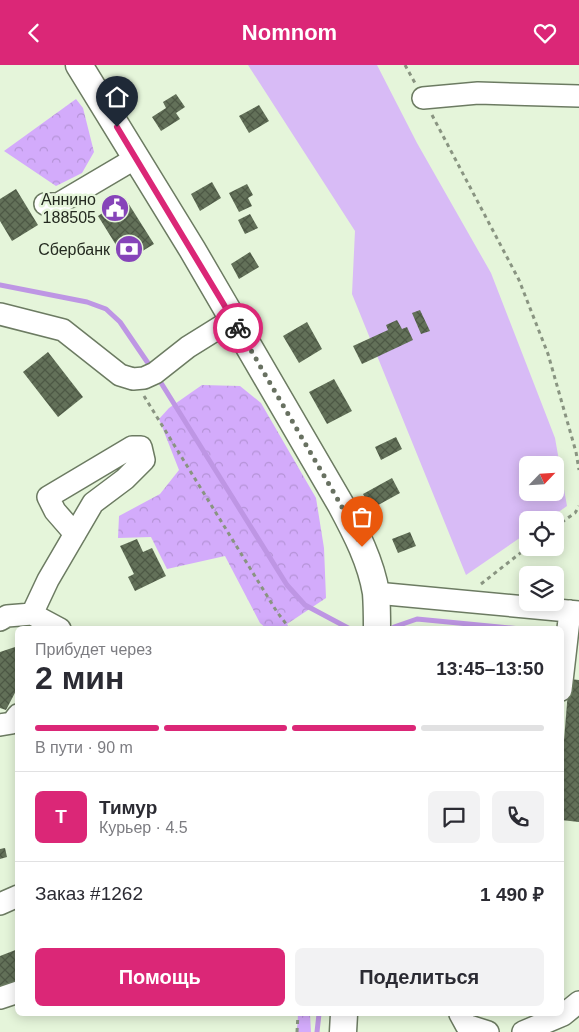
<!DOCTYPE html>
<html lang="ru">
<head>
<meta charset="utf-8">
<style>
  :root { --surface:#fff; --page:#f2f2f3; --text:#2b2b33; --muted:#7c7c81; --line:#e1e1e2; --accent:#db2777 }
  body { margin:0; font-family:Arial,sans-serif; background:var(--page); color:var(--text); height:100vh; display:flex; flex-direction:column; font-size:19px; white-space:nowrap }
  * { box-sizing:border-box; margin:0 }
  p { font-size:16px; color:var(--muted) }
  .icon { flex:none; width:28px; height:28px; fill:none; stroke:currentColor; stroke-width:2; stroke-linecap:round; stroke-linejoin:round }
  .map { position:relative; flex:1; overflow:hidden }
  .panel { position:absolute; left:15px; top:561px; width:549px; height:390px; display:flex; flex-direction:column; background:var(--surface); border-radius:8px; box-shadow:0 2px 12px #0003 }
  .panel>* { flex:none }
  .needle { width:32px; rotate:65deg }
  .controls { position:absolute; left:519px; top:391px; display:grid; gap:10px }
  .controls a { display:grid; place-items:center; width:45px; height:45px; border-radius:8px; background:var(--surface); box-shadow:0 2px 12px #0003; font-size:25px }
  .pin { position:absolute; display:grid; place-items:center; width:42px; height:42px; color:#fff; margin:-51px -21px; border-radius:50% 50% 50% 0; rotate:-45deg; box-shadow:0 0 5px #0007 }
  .pin .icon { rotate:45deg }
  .courier { position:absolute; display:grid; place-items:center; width:50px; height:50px; margin:-25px; border:4px solid #db2777; border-radius:50%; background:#fff; color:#222; box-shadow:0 1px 6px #0007 }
  .head em { font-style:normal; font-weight:700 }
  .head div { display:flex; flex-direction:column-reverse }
  .head { display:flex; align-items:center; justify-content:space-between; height:85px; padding:0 20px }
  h1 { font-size:32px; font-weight:700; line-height:38px }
  .bar { display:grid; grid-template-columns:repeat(4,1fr); gap:8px 5px; align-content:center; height:60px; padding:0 20px }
  .bar i { height:6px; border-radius:4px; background:var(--line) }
  .bar .current { background:var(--accent) }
  .bar p { grid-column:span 4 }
  .line { display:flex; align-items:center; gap:12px; padding:0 20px; border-top:1px solid var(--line) }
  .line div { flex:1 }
  .round { display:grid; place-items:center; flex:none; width:52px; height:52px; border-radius:8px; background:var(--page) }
  .button { display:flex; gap:10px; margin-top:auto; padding:10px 20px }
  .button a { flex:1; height:58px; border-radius:8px; background:var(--accent); color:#fff; font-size:20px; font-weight:700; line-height:58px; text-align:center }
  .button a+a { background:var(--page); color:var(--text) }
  header { display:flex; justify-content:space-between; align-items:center; height:65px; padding:0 20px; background:var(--accent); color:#fff; font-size:22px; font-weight:700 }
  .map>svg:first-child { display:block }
  .forest { fill:url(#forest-crowns) }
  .garden { fill:#d8bbf6; fill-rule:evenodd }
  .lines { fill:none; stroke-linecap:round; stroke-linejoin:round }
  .stream { stroke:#be96e4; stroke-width:5 }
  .building { fill:url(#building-cross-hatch) }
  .minor-casing { stroke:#6c7b62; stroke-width:24 }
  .major-casing { stroke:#6c7b62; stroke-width:29 }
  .path { stroke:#899481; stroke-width:3; stroke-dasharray:4 4; stroke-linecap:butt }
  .minor { stroke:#fff; stroke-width:21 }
  .major { stroke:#fff; stroke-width:26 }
  .done { stroke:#687161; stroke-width:5; stroke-dasharray:0 9 }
  .route { stroke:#db2777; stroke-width:6 }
  .labels { text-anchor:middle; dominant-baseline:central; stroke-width:5; stroke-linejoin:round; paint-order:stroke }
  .poi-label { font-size:16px; fill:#242a20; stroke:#e5f5da; text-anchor:end }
</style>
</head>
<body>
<header><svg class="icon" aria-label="back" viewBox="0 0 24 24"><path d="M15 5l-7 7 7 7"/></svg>Nomnom<svg class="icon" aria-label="heart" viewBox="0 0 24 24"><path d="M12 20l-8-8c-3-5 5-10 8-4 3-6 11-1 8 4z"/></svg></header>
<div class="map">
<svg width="579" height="967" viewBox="0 0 579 967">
  <defs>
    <pattern id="forest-crowns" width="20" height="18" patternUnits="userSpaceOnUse" patternTransform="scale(1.25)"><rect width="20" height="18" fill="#d3abfb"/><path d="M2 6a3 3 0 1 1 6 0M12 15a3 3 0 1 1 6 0" fill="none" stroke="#b593d7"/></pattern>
    <pattern id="building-cross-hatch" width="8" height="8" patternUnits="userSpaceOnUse" patternTransform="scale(1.25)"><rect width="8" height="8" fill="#637159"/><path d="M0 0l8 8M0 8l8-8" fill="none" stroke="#4d5845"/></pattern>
  </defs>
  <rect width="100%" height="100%" fill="#e5f5da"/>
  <!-- forest -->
  <path class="forest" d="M76 34 83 43 94 87 82 108 56 121 4 86Z
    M202 320 240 321 261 338 316 433 324 483 326 533 287 559 290 564H267L260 558 225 491 167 504 151 472 118 473 119 451 160 429 179 405 159 354 169 343Z
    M298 949H310L311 967H297Z"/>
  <!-- garden -->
  <path class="garden" d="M248 0H377L417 78 491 208 555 373 567 441 547 455H528L527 468 466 510 352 229 355 166ZM528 400H555V428H528Z"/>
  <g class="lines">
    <!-- stream -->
    <path class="stream" d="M0 220 87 237 106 244 120 257 152 304
      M158 313 287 520 305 540 350 564
      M394 562 417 554 521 564
      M317 967 319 949"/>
  </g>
  <!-- building -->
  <path class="building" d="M176 29 185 42 176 48 180 54 161 66 152 52 166 43 163 37Z
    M259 40 269 56 249 68 239 51Z
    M212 117 221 133 200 146 191 129Z
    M247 119 253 130 248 133 252 141 239 147 229 128Z
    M16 124 38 160 12 176 0 156V134Z
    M125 133 154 179 126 196 98 151Z
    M250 149 258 163 245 169 238 155Z
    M250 187 259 202 239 214 231 199Z
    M420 245 430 266 421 269 412 248Z
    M397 255 402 264 407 262 413 275 362 299 353 281 388 265 386 260Z
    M307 257 322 284 299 298 283 271Z
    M48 287 83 332 58 352 23 307Z
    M334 314 352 346 327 359 309 327Z
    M396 372 402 384 381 395 375 382Z
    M392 413 400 428 371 444 363 429Z
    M410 467 416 481 398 488 392 474Z
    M137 474 143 487 152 483 166 511 135 526 128 512 134 509 120 481Z
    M18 581V622L6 645 0 643V587Z
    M569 614 579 615V757L561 755V712Z
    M5 783 7 792 0 794V784Z
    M18 884V917L0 924V891Z"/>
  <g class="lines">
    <defs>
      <path id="minor" d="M423 33 478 28 579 31
        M45 139H58L136 93
        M0 249 63 265 120 310 133 314 144 313 155 308 188 282 233 254
        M376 528 579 547
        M32 549 48 515 93 438 125 414 144 395 141 382H132L48 432 55 446 75 469
        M0 555 7 551 32 549 60 564
        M561 625 570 546
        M0 660 12 658 18 650
        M0 839 18 831
        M0 933 18 927
        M460 949 466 960 488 967
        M523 967 563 950 579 937"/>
      <path id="major" d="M79 0 192 184 341 440C356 468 371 497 376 528 377 540 377 552 377 564
        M343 967 344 949"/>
    </defs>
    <!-- minor casing -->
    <use href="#minor" class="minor-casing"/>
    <!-- major casing -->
    <use href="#major" class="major-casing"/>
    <!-- path -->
    <path class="path" d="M405 0 415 18
      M432 50 519 215 548 289 576 387 579 405
      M144 331 277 547 290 564
      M555 462 575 448 579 441
      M481 519 528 482
      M297 967 298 949"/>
    <!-- minor -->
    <use href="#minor" class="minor"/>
    <!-- major -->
    <use href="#major" class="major"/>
  </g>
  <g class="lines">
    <!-- done -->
    <path class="done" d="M238 263 341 440 362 482"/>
    <!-- route -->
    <path class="route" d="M117 62 238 263"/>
  </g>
  <!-- icons -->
  <defs>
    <symbol id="civic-disc" viewBox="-11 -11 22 22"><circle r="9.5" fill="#8644b9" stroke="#e5f5da"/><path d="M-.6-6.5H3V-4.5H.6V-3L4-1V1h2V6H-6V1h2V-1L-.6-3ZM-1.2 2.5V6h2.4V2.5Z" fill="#fff"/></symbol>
    <symbol id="bank-disc" viewBox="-11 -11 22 22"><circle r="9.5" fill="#8644b9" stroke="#e5f5da"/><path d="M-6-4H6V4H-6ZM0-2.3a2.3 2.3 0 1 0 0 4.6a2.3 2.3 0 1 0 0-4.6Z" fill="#fff"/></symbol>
  </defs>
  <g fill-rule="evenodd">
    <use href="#civic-disc" x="99" y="127" width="32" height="32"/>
    <use href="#bank-disc" x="113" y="168" width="32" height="32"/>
  </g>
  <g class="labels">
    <!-- poi labels -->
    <g class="poi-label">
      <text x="96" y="134">Аннино<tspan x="96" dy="18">188505</tspan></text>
      <text x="110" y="184">Сбербанк</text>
    </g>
  </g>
</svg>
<div class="controls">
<a><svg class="needle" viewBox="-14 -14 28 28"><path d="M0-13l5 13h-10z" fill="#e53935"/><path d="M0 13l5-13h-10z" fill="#7c7c81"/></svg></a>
<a><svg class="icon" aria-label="locate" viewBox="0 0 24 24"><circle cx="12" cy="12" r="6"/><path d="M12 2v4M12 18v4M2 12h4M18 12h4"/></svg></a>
<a><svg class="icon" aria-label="layers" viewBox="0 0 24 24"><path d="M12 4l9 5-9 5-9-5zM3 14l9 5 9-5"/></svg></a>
</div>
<div class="pin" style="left:362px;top:482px;background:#ea580c"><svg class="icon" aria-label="bag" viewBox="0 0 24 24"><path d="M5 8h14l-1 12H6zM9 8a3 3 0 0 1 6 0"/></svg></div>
<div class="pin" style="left:117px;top:62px;background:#1f2937"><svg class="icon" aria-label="home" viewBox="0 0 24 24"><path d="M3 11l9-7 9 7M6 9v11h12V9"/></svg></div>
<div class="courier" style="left:238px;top:263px"><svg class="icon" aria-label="bike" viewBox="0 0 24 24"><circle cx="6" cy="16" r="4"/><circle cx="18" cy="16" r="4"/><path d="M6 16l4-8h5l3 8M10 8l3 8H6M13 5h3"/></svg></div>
<section class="panel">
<div class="head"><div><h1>2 мин</h1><p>Прибудет через</p></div><em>13:45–13:50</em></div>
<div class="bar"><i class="current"></i><i class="current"></i><i class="current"></i><i></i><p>В пути · 90 m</p></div>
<div class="line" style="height:90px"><b class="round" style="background:var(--accent);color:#fff">Т</b><div><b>Тимур</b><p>Курьер · 4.5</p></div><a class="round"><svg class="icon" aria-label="chat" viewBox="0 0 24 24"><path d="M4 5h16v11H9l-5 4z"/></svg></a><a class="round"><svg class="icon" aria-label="phone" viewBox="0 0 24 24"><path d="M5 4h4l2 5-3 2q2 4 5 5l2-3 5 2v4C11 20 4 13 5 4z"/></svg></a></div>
<div class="line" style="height:65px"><div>Заказ #1262</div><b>1 490 ₽</b></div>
<div class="button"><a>Помощь</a><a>Поделиться</a></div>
</section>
</div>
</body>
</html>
